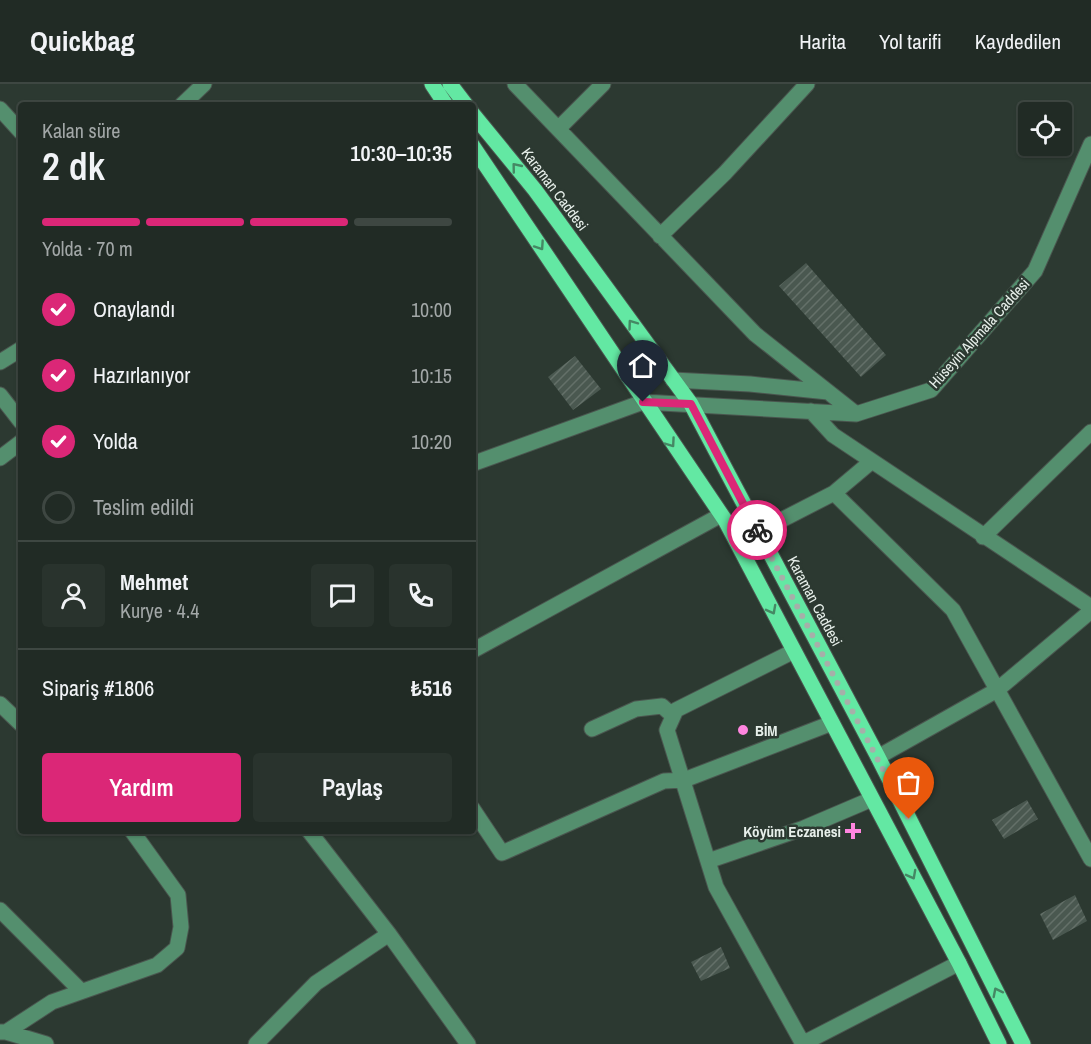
<!DOCTYPE html>
<html lang="tr">
<head>
<meta charset="utf-8">
<style>
  :root { --surface:#212b25; --page:#29332d; --text:#f1f3f6; --muted:#a2a7a7; --line:#3e4742; --accent:#db2777 }
  body { margin:0; font-family:"Archivo Narrow",sans-serif; background:var(--page); color:var(--text); height:100vh; display:flex; flex-direction:column; font-size:22px; white-space:nowrap }
  * { box-sizing:border-box; margin:0 }
  p { font-size:20px; color:var(--muted) }
  .icon { flex:none; width:33px; height:33px; fill:none; stroke:currentColor; stroke-width:2; stroke-linecap:round; stroke-linejoin:round }
  .map { position:relative; flex:1; overflow:hidden }
  .sheet { position:absolute; left:18px; top:18px; width:458px; height:732px; display:flex; flex-direction:column; background:var(--surface); border-radius:6px; box-shadow:0 2px 4px #0004,0 0 0 2px var(--line) }
  .sheet>* { flex:none }
  .controls { position:absolute; left:1018px; top:18px; display:grid; gap:12px }
  .controls a { display:grid; place-items:center; width:54px; height:54px; border-radius:6px; background:var(--surface); box-shadow:0 2px 4px #0004,0 0 0 2px var(--line); font-size:30px }
  .pin { position:absolute; display:grid; place-items:center; width:51px; height:51px; color:#fff; margin:-62px -26px; border-radius:50% 50% 50% 0; rotate:-45deg; box-shadow:0 0 6px #0007 }
  .pin .icon { rotate:45deg }
  .courier { position:absolute; display:grid; place-items:center; width:60px; height:60px; margin:-30px; border:4px solid #db2777; border-radius:50%; background:#fff; color:#222; box-shadow:0 2px 8px #0007 }
  .summary em { font-style:normal; font-weight:600 }
  .summary div { display:flex; flex-direction:column-reverse }
  .summary { display:flex; align-items:center; justify-content:space-between; height:102px; padding:0 24px }
  h1 { font-size:39px; font-weight:600; line-height:45px }
  .bar { display:grid; grid-template-columns:repeat(4,1fr); gap:9px 6px; align-content:center; height:72px; padding:0 24px }
  .bar i { height:8px; border-radius:4px; background:var(--line) }
  .bar .current { background:var(--accent) }
  .bar p { grid-column:span 4 }
  .line { display:flex; align-items:center; gap:15px; padding:0 24px; border-top:2px solid var(--line) }
  .line div { flex:1 }
  .round { display:grid; place-items:center; flex:none; width:63px; height:63px; border-radius:6px; background:var(--page) }
  ol { padding:0 24px; list-style:none }
  li { display:flex; align-items:center; gap:18px; height:66px }
  li p { margin-inline-start:auto }
  li .icon { padding:6px; border-radius:50%; background:var(--accent); color:#fff; stroke-width:4 }
  li:last-child { color:var(--muted) }
  li i { width:33px; height:33px; border:3px solid var(--line); border-radius:50% }
  .cta { display:flex; gap:12px; margin-top:auto; padding:12px 24px }
  .cta a { flex:1; height:69px; border-radius:6px; background:var(--accent); color:#fff; font-size:24px; font-weight:600; line-height:69px; text-align:center }
  .cta a+a { background:var(--page); color:var(--text) }
  header { display:flex; align-items:center; gap:36px; box-sizing:border-box; height:84px; padding:0 30px; background:var(--surface); border-bottom:2px solid var(--line) }
  header strong { font-size:28px }
  nav { display:flex; gap:33px; margin-inline-start:auto; font-size:21px }
  .map>svg:first-child { display:block }
  .building { fill:url(#building-hatch) }
  .lines { fill:none; stroke-linecap:round; stroke-linejoin:round }
  .minor-casing { stroke:#4a564f; stroke-width:17 }
  .major-casing { stroke:#4a564f; stroke-width:17 }
  .minor { stroke:#548f6e; stroke-width:15 }
  .major { stroke:#63e8a3; stroke-width:15 }
  .oneway { stroke:#458864 }
  .done { stroke:#a6afa9; stroke-width:6; stroke-dasharray:0 10.8 }
  .route { stroke:#db2777; stroke-width:8 }
  .poi-dot { fill:#ff85df; stroke:#2c3931; stroke-width:2 }
  .labels { text-anchor:middle; dominant-baseline:central; stroke-width:5; stroke-linejoin:round; paint-order:stroke }
  .street-label { font-size:15px; fill:#e7efea; stroke:#2c3931 }
  .poi-label { font-size:15px; font-weight:bold; fill:#e7efea; stroke:#2c3931; text-anchor:start }
</style>
</head>
<body>
<header>
<strong>Quickbag</strong>
<nav><a>Harita</a><a>Yol tarifi</a><a>Kaydedilen</a></nav>
</header>
<div class="map">
<svg width="1091" height="960" viewBox="0 0 1091 960">
  <defs>
    <pattern id="building-hatch" width="6" height="6" patternUnits="userSpaceOnUse" patternTransform="scale(1.5)"><rect width="6" height="6" fill="#4a5850"/><path d="M-1 1l2-2M0 6l6-6M5 7l2-2" fill="none" stroke="#647069"/></pattern>
  </defs>
  <rect width="100%" height="100%" fill="#2c3931"/>
  <!-- building -->
  <path class="building" d="M806 179 886 271 861 293 779 202Z
    M575 272 601 305 573 326 548 293Z
    M1027 716 1038 735 1004 755 992 736Z
    M1075 811 1087 837 1053 856 1040 830Z
    M721 863 730 884 701 897 691 878Z"/>
  <g class="lines">
    <defs>
      <path id="minor" d="M515 0 755 250 856 330
        M182 21 204 0
        M0 25 21 48
        M558 45 603 0
        M660 152 725 89 807 0
        M0 278 21 265
        M673 296 750 300 828 308
        M0 311 21 338
        M811 327 833 351 1091 523
        M0 374 21 358
        M472 380 643 318 856 330 931 306 1035 187 1091 60
        M834 409 953 526 1091 775
        M758 448 834 409 872 377
        M983 453 1091 348
        M472 567 721 431
        M794 567 676 626 667 646 716 803 803 960
        M0 620 21 640
        M592 645 636 625 662 622 673 632
        M878 673 997 606 1091 527
        M472 724 502 769 664 697 684 696 832 639
        M309 747 389 850 468 960
        M708 777 804 744 872 715
        M0 826 81 907
        M0 948H6L52 918 157 881 177 864 181 843 178 811 132 747
        M6 948 46 960
        M256 960 316 899 389 850
        M802 960 959 879"/>
      <path id="major" d="M432 0 446 21
        M450 0 466 21
        M472 29 535 106 691 320 878 673 1023 960
        M472 61 725 436 959 879 999 960"/>
    </defs>
    <!-- minor casing -->
    <use href="#minor" class="minor-casing"/>
    <!-- major casing -->
    <use href="#major" class="major-casing"/>
    <!-- minor -->
    <use href="#minor" class="minor"/>
    <!-- major -->
    <use href="#major" class="major"/>
  </g>
  <!-- one-way arrows -->
  <defs><path id="oneway-chevron" d="M-2-3.5L2.5 0L-2 3.5" fill="none" stroke-width="1.6" stroke-linecap="round" stroke-linejoin="round" transform="scale(1.5)"/></defs>
  <g class="oneway">
    <use href="#oneway-chevron" transform="translate(516 83) rotate(-129)"/>
    <use href="#oneway-chevron" transform="translate(540 162) rotate(56)"/>
    <use href="#oneway-chevron" transform="translate(632 240) rotate(-126)"/>
    <use href="#oneway-chevron" transform="translate(671 359) rotate(55)"/>
    <use href="#oneway-chevron" transform="translate(772 526) rotate(62)"/>
    <use href="#oneway-chevron" transform="translate(912 791) rotate(62)"/>
    <use href="#oneway-chevron" transform="translate(997 908) rotate(-117)"/>
  </g>
  <g class="lines">
    <!-- done -->
    <path class="done" d="M757 446 909 735"/>
    <!-- route -->
    <path class="route" d="M643 318 691 320 757 446"/>
  </g>
  <!-- markers -->
  <g class="poi-dot">
    <circle cx="743" cy="646" r="6"/>
    <path d="M850 738h6v6h6v6h-6v6h-6v-6h-6v-6h6z"/>
  </g>
  <g class="labels">
    <!-- street labels -->
    <g class="street-label">
      <text transform="translate(555 105) rotate(53)">Karaman Caddesi</text>
      <text transform="translate(979 249) rotate(-48)">Hüseyin Alpmala Caddesi</text>
      <text transform="translate(815 517) rotate(62)">Karaman Caddesi</text>
    </g>
    <!-- poi labels -->
    <g class="poi-label">
      <text x="755" y="646">BİM</text>
      <text x="841" y="747" text-anchor="end">Köyüm Eczanesi</text>
    </g>
  </g>
</svg>
<div class="controls">
<a><svg class="icon" aria-label="locate" viewBox="0 0 24 24"><circle cx="12" cy="12" r="6"/><path d="M12 2v4M12 18v4M2 12h4M18 12h4"/></svg></a>
</div>
<div class="pin" style="left:909px;top:735px;background:#ea580c"><svg class="icon" aria-label="bag" viewBox="0 0 24 24"><path d="M5 8h14l-1 12H6zM9 8a3 3 0 0 1 6 0"/></svg></div>
<div class="pin" style="left:643px;top:318px;background:#1f2937"><svg class="icon" aria-label="home" viewBox="0 0 24 24"><path d="M3 11l9-7 9 7M6 9v11h12V9"/></svg></div>
<div class="courier" style="left:757px;top:446px"><svg class="icon" aria-label="bike" viewBox="0 0 24 24"><circle cx="6" cy="16" r="4"/><circle cx="18" cy="16" r="4"/><path d="M6 16l4-8h5l3 8M10 8l3 8H6M13 5h3"/></svg></div>
<section class="sheet">
<div class="summary"><div><h1>2 dk</h1><p>Kalan süre</p></div><em>10:30–10:35</em></div>
<div class="bar"><i class="current"></i><i class="current"></i><i class="current"></i><i></i><p>Yolda · 70 m</p></div>
<ol>
<li><svg class="icon" aria-label="check" viewBox="0 0 24 24"><path d="M5 12l5 5 9-10"/></svg>Onaylandı<p>10:00</p></li>
<li><svg class="icon" aria-label="check" viewBox="0 0 24 24"><path d="M5 12l5 5 9-10"/></svg>Hazırlanıyor<p>10:15</p></li>
<li><svg class="icon" aria-label="check" viewBox="0 0 24 24"><path d="M5 12l5 5 9-10"/></svg>Yolda<p>10:20</p></li>
<li><i></i>Teslim edildi</li>
</ol>
<div class="line" style="height:108px"><a class="round"><svg class="icon" aria-label="person" viewBox="0 0 24 24"><circle cx="12" cy="8" r="4"/><path d="M4 21q1-7 8-7t8 7"/></svg></a><div><b>Mehmet</b><p>Kurye · 4.4</p></div><a class="round"><svg class="icon" aria-label="chat" viewBox="0 0 24 24"><path d="M4 5h16v11H9l-5 4z"/></svg></a><a class="round"><svg class="icon" aria-label="phone" viewBox="0 0 24 24"><path d="M5 4h4l2 5-3 2q2 4 5 5l2-3 5 2v4C11 20 4 13 5 4z"/></svg></a></div>
<div class="line" style="height:78px"><div>Sipariş #1806</div><b>₺516</b></div>
<div class="cta"><a>Yardım</a><a>Paylaş</a></div>
</section>
</div>
</body>
</html>
